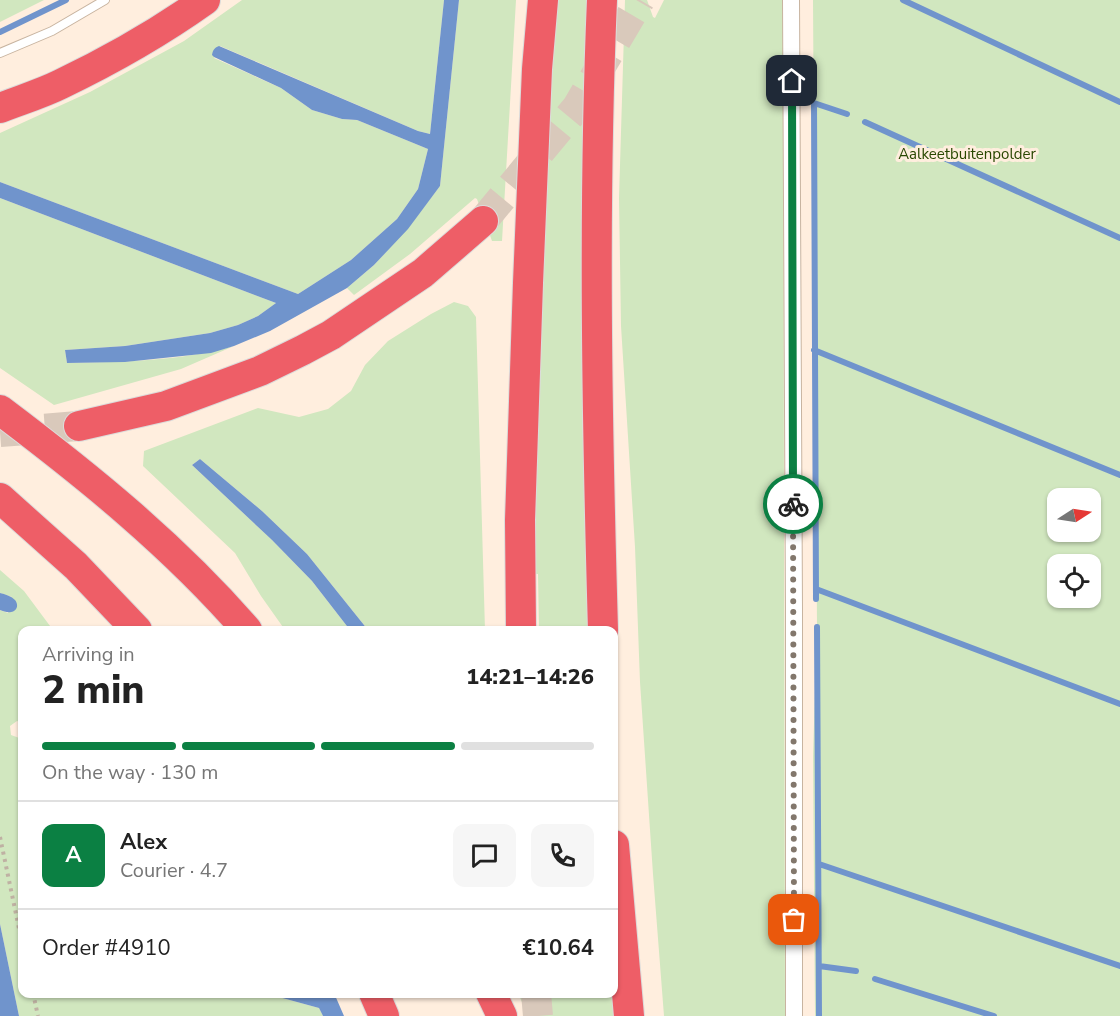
<!DOCTYPE html>
<html lang="en">
<head>
<meta charset="utf-8">
<style>
  :root { --surface:#fff; --page:#f6f6f6; --text:#222; --muted:#767676; --line:#e0e0e0; --accent:#0b8043 }
  body { margin:0; font-family:"Nunito Sans",sans-serif; background:var(--page); color:var(--text); height:100vh; display:flex; flex-direction:column; font-size:22px; white-space:nowrap }
  * { box-sizing:border-box; margin:0 }
  p { font-size:20px; color:var(--muted) }
  .icon { flex:none; width:33px; height:33px; fill:none; stroke:currentColor; stroke-width:2; stroke-linecap:round; stroke-linejoin:round }
  .map { position:relative; flex:1; overflow:hidden }
  .drawer { position:absolute; left:18px; top:626px; width:600px; height:372px; display:flex; flex-direction:column; background:var(--surface); border-radius:12px; box-shadow:0 2px 4px #0004 }
  .drawer>* { flex:none }
  .needle { width:39px; rotate:78deg }
  .fabs { position:absolute; left:1047px; top:488px; display:grid; gap:12px }
  .fabs a { display:grid; place-items:center; width:54px; height:54px; border-radius:12px; background:var(--surface); box-shadow:0 2px 4px #0004; font-size:30px }
  .pin { position:absolute; display:grid; place-items:center; width:51px; height:51px; color:#fff; margin:-26px; border-radius:12px; box-shadow:0 3px 9px #0006 }
  .courier { position:absolute; display:grid; place-items:center; width:60px; height:60px; margin:-30px; border:4px solid #0b8043; border-radius:50%; background:#fff; color:#222; box-shadow:0 2px 8px #0007 }
  .overview em { font-style:normal; font-weight:800 }
  .overview div { display:flex; flex-direction:column-reverse }
  .overview { display:flex; align-items:center; justify-content:space-between; height:102px; padding:0 24px }
  h1 { font-size:39px; font-weight:800; line-height:45px }
  .bar { display:grid; grid-template-columns:repeat(4,1fr); gap:9px 6px; align-content:center; height:72px; padding:0 24px }
  .bar i { height:8px; border-radius:4px; background:var(--line) }
  .bar .selected { background:var(--accent) }
  .bar p { grid-column:span 4 }
  .line { display:flex; align-items:center; gap:15px; padding:0 24px; border-top:2px solid var(--line) }
  .line div { flex:1 }
  .round { display:grid; place-items:center; flex:none; width:63px; height:63px; border-radius:12px; background:var(--page) }
  .map>svg:first-child { display:block }
  .green { fill:#d1e7bf; fill-rule:evenodd }
  .water { fill:#7094cc }
  .lines { fill:none; stroke-linecap:round; stroke-linejoin:round }
  .stream { stroke:#7094cc; stroke-width:6 }
  .motorway-tunnel { stroke:#d9c9bb; stroke-width:30; stroke-dasharray:30 15; stroke-linecap:butt }
  .service-casing { stroke:#c8b4a0; stroke-width:10 }
  .minor-casing { stroke:#c8b4a0; stroke-width:18 }
  .motorway-casing { stroke:#dcdbda; stroke-width:32 }
  .path { stroke:#bfb1a3; stroke-width:4; stroke-dasharray:3 4.5; stroke-linecap:butt }
  .service { stroke:#fff; stroke-width:8 }
  .minor { stroke:#fff; stroke-width:16 }
  .motorway { stroke:#ee5e67; stroke-width:30 }
  .done { stroke:#82776c; stroke-width:6; stroke-dasharray:0 10.8 }
  .route { stroke:#0b8043; stroke-width:8 }
  .labels { text-anchor:middle; dominant-baseline:central; stroke-width:6; stroke-linejoin:round; paint-order:stroke }
  .park-label { font-size:15px; fill:#294701; stroke:#ffeede }
</style>
</head>
<body>
<div class="map">
<svg width="1120" height="1016" viewBox="0 0 1120 1016">
  <rect width="100%" height="100%" fill="#ffeede"/>
  <!-- green -->
  <path class="green" d="M0 0H44L0 22Z
    M242 0H444L430 134 418 131 220 46 214 58 281 88 312 110 342 119 357 120 428 149 418 189 397 219 351 260 298 294 0 182V133L90 92 184 41Z
    M459 0H516L502 241H492L477 199 475 198 410 254 354 295 347 288 374 265 407 229 440 186Z
    M553 0H588L583 217 582 412 590 630H539L538 574H536L534 476Z
    M625 0H647L653 17 655 18 664 0H783L785 1016H664L653 874 640 682 635 547 621 326 619 198Z
    M813 0H1120V1016H815L813 756 817 627ZM1058 498H1090V531H1058ZM1058 564H1090V597H1058Z
    M0 198 276 303 258 316 238 325 210 333 125 346 65 350 67 363C122 362 181 361 234 346L181 369 54 405 0 368Z
    M454 302 468 306 476 317 485 630H368L307 554 262 511 200 459 192 465 272 540 312 581 350 630H285L261 596 235 553 143 466 144 451 258 408 299 417 328 409 351 391 365 365 388 341 431 314Z
    M0 570 24 591 53 630H22V723L17 721 10 726 11 735 22 739V993H264L319 1008 323 1016H19L0 924V610L8 613 12 597 0 593Z
    M518 993H614L616 1016H528Z"/>
  <!-- water -->
  <path class="water" d="M444 0H459L440 186 408 229 374 265 347 288 270 331 234 346 211 353 125 362 67 363 65 350 125 346 210 333 238 325 258 316 276 303 0 198V182L298 294 351 260 397 219 418 189 428 149 357 120 342 119 312 110 281 88 214 57 212 55C213 50 214 48 219 46L418 131 430 134Z
    M200 459 262 511 307 554 368 630H350L312 581 272 540 192 465Z
    M0 593C5 594 11 596 15 600 19 605 17 611 11 612 8 613 3 611 0 610Z
    M0 924 19 1016H0Z
    M264 993H334L344 1016H323L319 1008Z"/>
  <g class="lines">
    <!-- stream -->
    <path class="stream" d="M903 0 1120 102
      M0 32 66 0
      M865 122 1120 238
      M814 350 1120 475
      M816 589 1120 704
      M816 599 814 103 847 114
      M817 627 819 1016
      M819 864 1120 966
      M819 966 856 971
      M875 979 994 1016"/>
    <!-- motorway-tunnel -->
    <path class="motorway-tunnel" d="M483 221 577 107 640 0
      M0 432 79 426
      M536 993 538 1016"/>
    <defs>
      <path id="service" d="M0 53 52 31 105 0"/>
      <path id="minor" d="M791 0 794 610V1016"/>
      <path id="motorway" d="M602 0C593 210 597 420 603 630
        M0 108C20 100 41 94 61 84 111 60 160 32 205 0
        M0 410C89 477 174 546 247 630
        M79 426 166 406 260 371 303 350 331 335 423 273 483 221
        M0 498 76 566 137 630
        M521 630 520 520 528 283 537 69 543 0
        M614 845 629 1016
        M374 993 384 1016
        M491 993 502 1016"/>
    </defs>
    <!-- service casing -->
    <use href="#service" class="service-casing"/>
    <!-- minor casing -->
    <use href="#minor" class="minor-casing"/>
    <!-- motorway casing -->
    <use href="#motorway" class="motorway-casing"/>
    <!-- path -->
    <path class="path" d="M0 837 22 943
      M33 993 38 1016"/>
    <!-- service -->
    <use href="#service" class="service"/>
    <!-- minor -->
    <use href="#minor" class="minor"/>
    <!-- motorway -->
    <use href="#motorway" class="motorway"/>
  </g>
  <g class="lines">
    <!-- done -->
    <path class="done" d="M793 504 794 920"/>
    <!-- route -->
    <path class="route" d="M792 81 793 504"/>
  </g>
  <g class="labels">
    <!-- park labels -->
    <g class="park-label">
      <text x="967" y="154">Aalkeetbuitenpolder</text>
    </g>
  </g>
</svg>
<div class="fabs">
<a><svg class="needle" viewBox="-14 -14 28 28"><path d="M0-13l5 13h-10z" fill="#e53935"/><path d="M0 13l5-13h-10z" fill="#767676"/></svg></a>
<a><svg class="icon" aria-label="locate" viewBox="0 0 24 24"><circle cx="12" cy="12" r="6"/><path d="M12 2v4M12 18v4M2 12h4M18 12h4"/></svg></a>
</div>
<div class="pin" style="left:794px;top:920px;background:#ea580c"><svg class="icon" aria-label="bag" viewBox="0 0 24 24"><path d="M5 8h14l-1 12H6zM9 8a3 3 0 0 1 6 0"/></svg></div>
<div class="pin" style="left:792px;top:81px;background:#1f2937"><svg class="icon" aria-label="home" viewBox="0 0 24 24"><path d="M3 11l9-7 9 7M6 9v11h12V9"/></svg></div>
<div class="courier" style="left:793px;top:504px"><svg class="icon" aria-label="bike" viewBox="0 0 24 24"><circle cx="6" cy="16" r="4"/><circle cx="18" cy="16" r="4"/><path d="M6 16l4-8h5l3 8M10 8l3 8H6M13 5h3"/></svg></div>
<section class="drawer">
<div class="overview"><div><h1>2 min</h1><p>Arriving in</p></div><em>14:21–14:26</em></div>
<div class="bar"><i class="selected"></i><i class="selected"></i><i class="selected"></i><i></i><p>On the way · 130 m</p></div>
<div class="line" style="height:108px"><b class="round" style="background:var(--accent);color:#fff">A</b><div><b>Alex</b><p>Courier · 4.7</p></div><a class="round"><svg class="icon" aria-label="chat" viewBox="0 0 24 24"><path d="M4 5h16v11H9l-5 4z"/></svg></a><a class="round"><svg class="icon" aria-label="phone" viewBox="0 0 24 24"><path d="M5 4h4l2 5-3 2q2 4 5 5l2-3 5 2v4C11 20 4 13 5 4z"/></svg></a></div>
<div class="line" style="height:78px"><div>Order #4910</div><b>€10.64</b></div>
</section>
</div>
</body>
</html>
